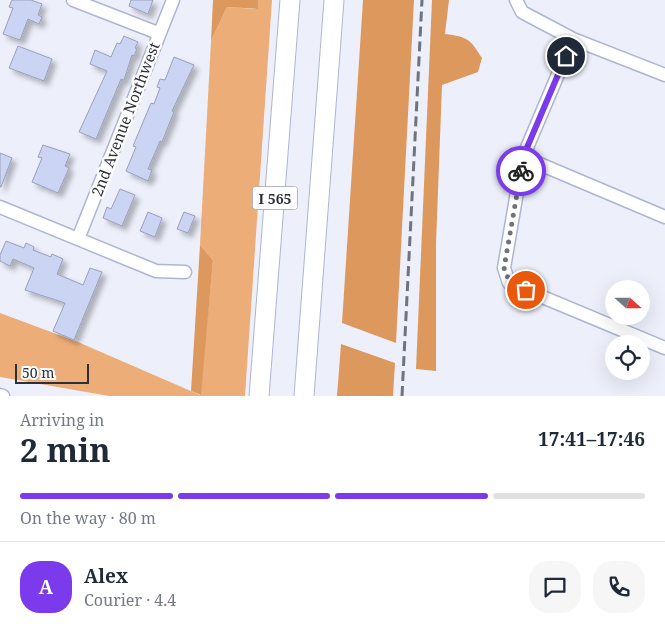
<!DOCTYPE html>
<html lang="en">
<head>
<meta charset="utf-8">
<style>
  :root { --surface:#fff; --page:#f6f6f7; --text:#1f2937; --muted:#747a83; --line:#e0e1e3; --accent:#7c3aed }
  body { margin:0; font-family:"Noto Serif",serif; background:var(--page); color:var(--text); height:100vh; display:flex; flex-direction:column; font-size:19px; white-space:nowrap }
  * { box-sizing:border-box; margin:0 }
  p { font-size:16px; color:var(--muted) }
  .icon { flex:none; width:28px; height:28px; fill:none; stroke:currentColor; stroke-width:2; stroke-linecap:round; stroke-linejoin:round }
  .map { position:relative; height:396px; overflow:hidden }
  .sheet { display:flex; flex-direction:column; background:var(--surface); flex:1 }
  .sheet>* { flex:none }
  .needle { width:32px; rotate:111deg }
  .buttons { position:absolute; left:605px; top:280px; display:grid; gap:10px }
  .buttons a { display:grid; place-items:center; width:45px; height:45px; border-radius:50%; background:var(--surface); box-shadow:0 5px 20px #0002; font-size:25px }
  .scale { position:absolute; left:15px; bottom:12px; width:74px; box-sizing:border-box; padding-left:5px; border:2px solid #2d303b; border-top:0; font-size:14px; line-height:18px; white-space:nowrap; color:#2d303b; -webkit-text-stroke:4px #fdfdfd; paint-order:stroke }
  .pin { position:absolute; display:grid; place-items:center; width:42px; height:42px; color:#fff; margin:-21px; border:2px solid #fff; border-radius:50%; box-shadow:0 1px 5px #0007 }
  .courier { position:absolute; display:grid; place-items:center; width:50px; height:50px; margin:-25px; border:4px solid #7c3aed; border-radius:50%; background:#fff; color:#222; box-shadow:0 1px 6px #0007 }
  .summary em { font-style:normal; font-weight:700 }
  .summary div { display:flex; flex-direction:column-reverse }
  .summary { display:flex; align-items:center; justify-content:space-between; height:85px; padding:0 20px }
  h1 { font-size:32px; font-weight:700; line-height:38px }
  .bar { display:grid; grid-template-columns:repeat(4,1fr); gap:8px 5px; align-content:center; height:60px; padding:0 20px }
  .bar i { height:6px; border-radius:4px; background:var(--line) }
  .bar .active { background:var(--accent) }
  .bar p { grid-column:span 4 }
  .line { display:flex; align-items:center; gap:12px; padding:0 20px; border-top:1px solid var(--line) }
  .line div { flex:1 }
  .round { display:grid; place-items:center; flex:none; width:52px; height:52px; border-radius:20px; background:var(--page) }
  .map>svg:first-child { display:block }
  .green { fill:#edad79 }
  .forest { fill:#dd985d }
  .building { fill:#ccd4f4; stroke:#989fba; filter:url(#shadow) }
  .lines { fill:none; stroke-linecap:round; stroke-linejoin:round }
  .minor-casing { stroke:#aeb5d1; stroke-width:15 }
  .highway-casing { stroke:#aeb5d1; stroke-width:21 }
  .minor { stroke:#fff; stroke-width:12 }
  .highway { stroke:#fff; stroke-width:19 }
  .rail { stroke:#70737e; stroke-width:3; stroke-dasharray:10 5; stroke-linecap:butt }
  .done { stroke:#70737e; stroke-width:5; stroke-dasharray:0 9 }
  .route { stroke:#7c3aed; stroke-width:6 }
  .labels { text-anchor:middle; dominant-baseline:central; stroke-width:5; stroke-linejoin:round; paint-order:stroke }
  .shield { fill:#fdfdfd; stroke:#6b6e75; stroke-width:1 }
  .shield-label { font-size:14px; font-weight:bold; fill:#2d303b }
  .street-label { font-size:15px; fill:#2d303b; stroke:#fdfdfd }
</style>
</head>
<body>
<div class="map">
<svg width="665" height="396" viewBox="0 0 665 396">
  <defs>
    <filter id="shadow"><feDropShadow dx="4.5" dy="4.5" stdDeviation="2.5" flood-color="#0004"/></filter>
  </defs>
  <rect width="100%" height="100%" fill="#edf0fb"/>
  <!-- green -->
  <path class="green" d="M258 0H272L245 396H109L0 377V313L78 342 200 395 213 260 200 245 211 41 227 7 257 9Z"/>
  <!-- forest -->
  <path class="forest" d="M213 0H258V9L227 7 211 41Z
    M363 0H414L396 343 342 323Z
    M432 0H449L445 34C468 37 470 39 482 58L478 72 442 85 436 244V371L416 369Z
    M200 245 213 260 201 395 191 391Z
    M341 344 395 363 393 396H337Z"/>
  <!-- building -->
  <path class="building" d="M12 0H31L42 4 38 15 42 17 39 24 28 19 20 40 3 34 13 8 9 7Z
    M131 0H153L148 14 129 6Z
    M124 36 138 42 135 48 137 49 134 56 132 55 124 80 121 79 96 139 79 132 107 71 90 64 95 50 111 57 117 43 120 44Z
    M18 46 52 59 44 81 9 68Z
    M174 57 194 65 172 111 174 112 162 142 160 141 148 169 152 170 148 181 126 171 136 147 133 146 151 103 154 104 160 88 157 87 160 79 165 80Z
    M43 145 70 154 65 166 69 168 58 193 32 182 42 158 38 157Z
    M0 153 12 158 1 187H0Z
    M120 189 135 195 122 226 103 218 107 207 111 209Z
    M148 212 162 218 155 237 140 231Z
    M184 212 195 216 188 233 177 229Z
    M6 241 24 248 26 243 34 247 33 250 51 257 52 254 63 259 57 274 83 285 90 268 102 272 74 340 53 331 65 303 25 290 34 268 13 259 10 266 0 261V255Z"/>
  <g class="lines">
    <defs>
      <path id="minor" d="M73 0 158 33
        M516 0 522 12 573 39 665 75
        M573 39 523 157 504 268 509 283 665 348
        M523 157 665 217
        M0 207 156 271 185 272
        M78 239 173 0
        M0 395 3 396"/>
      <path id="highway" d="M259 396 290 0
        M304 396 334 0"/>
    </defs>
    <!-- minor casing -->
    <use href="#minor" class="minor-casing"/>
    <!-- highway casing -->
    <use href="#highway" class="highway-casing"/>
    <!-- minor -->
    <use href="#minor" class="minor"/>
    <!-- highway -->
    <use href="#highway" class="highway"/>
    <!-- rail -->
    <path class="rail" d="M402 396 422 0"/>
  </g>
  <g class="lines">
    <!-- done -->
    <path class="done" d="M521 171 504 268 510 283 526 290"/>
    <!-- route -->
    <path class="route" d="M521 171 523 157 566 56"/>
  </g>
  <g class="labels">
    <!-- shield labels -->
    <rect class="shield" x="252.5" y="186.5" width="45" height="23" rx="4"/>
    <g class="shield-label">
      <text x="275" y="198">I 565</text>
    </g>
    <!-- street labels -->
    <g class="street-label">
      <text transform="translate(125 119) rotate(-69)">2nd Avenue Northwest</text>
    </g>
  </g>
</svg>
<div class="buttons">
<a><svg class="needle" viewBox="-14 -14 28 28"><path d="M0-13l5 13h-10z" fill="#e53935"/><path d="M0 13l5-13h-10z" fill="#747a83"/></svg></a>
<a><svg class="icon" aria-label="locate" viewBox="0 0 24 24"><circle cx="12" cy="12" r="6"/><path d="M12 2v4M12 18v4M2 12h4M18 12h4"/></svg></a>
</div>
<div class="scale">50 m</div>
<div class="pin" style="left:526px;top:290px;background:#ea580c"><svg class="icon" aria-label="bag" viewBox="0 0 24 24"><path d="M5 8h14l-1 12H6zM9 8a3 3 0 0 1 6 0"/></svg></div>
<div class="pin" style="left:566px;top:56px;background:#1f2937"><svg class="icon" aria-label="home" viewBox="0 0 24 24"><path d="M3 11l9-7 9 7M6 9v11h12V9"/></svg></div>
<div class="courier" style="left:521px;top:171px"><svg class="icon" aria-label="bike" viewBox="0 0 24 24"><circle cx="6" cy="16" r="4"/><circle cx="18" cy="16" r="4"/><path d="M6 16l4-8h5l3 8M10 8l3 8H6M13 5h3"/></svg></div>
</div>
<section class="sheet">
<div class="summary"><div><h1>2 min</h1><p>Arriving in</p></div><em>17:41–17:46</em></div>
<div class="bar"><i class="active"></i><i class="active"></i><i class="active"></i><i></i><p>On the way · 80 m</p></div>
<div class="line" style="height:90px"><b class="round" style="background:var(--accent);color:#fff">A</b><div><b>Alex</b><p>Courier · 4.4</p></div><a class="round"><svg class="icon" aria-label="chat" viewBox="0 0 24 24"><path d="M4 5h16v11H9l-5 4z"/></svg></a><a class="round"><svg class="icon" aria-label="phone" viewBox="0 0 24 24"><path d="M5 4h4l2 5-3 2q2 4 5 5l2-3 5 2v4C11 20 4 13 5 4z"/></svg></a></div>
</section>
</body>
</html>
